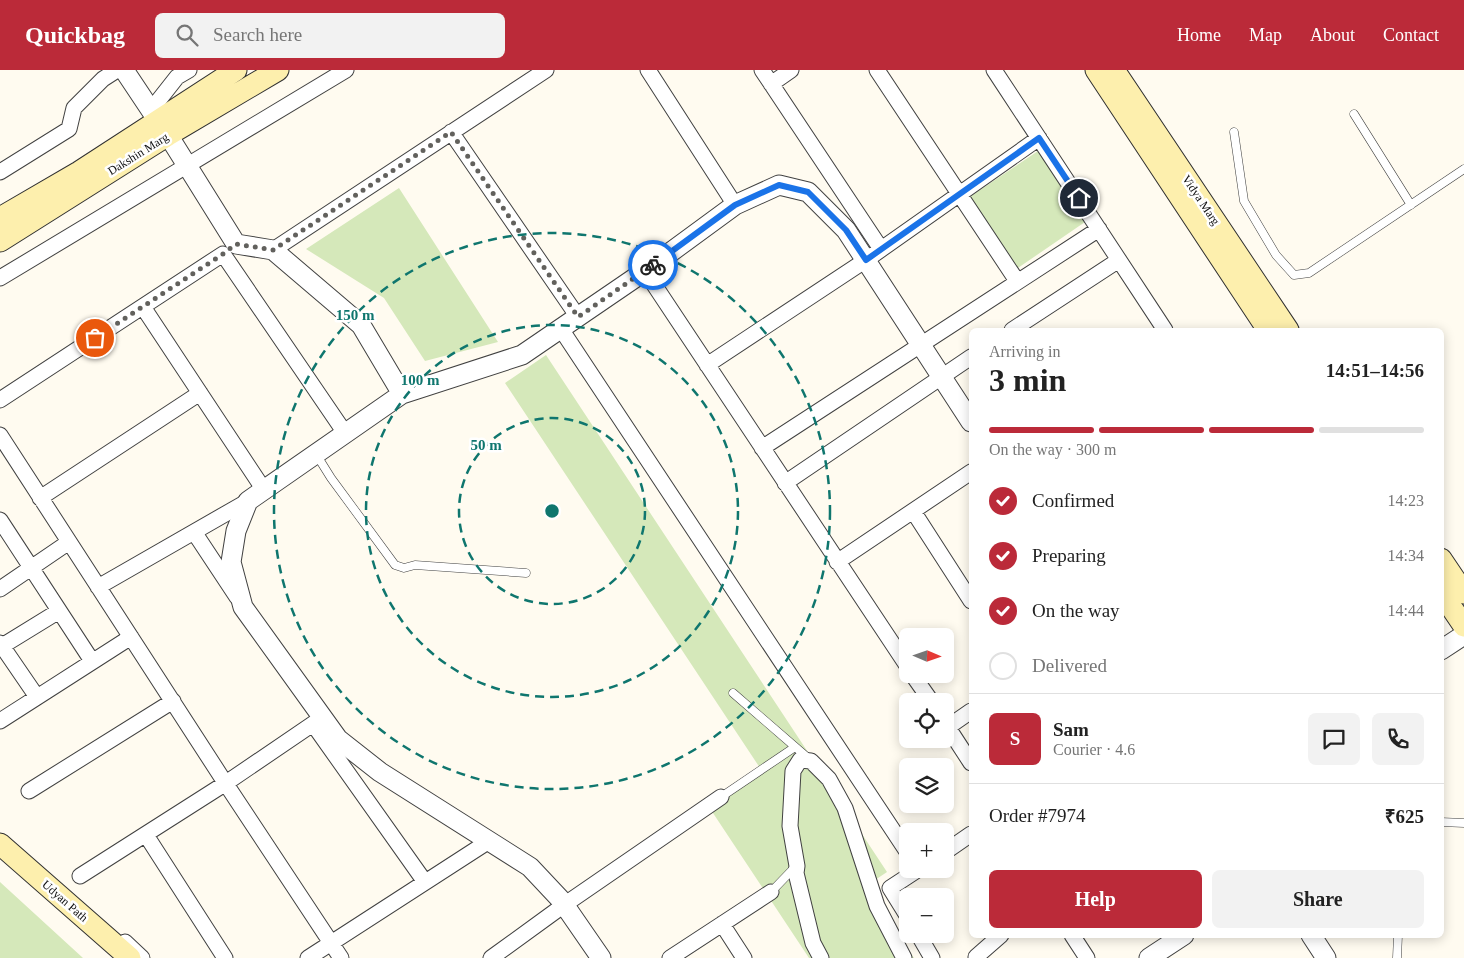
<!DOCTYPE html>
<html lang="en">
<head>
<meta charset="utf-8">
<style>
  :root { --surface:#fff; --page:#f2f2f2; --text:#222; --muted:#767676; --line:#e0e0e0; --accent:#bb2a39 }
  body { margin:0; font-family:Georgia,serif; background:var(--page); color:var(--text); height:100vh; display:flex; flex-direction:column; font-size:19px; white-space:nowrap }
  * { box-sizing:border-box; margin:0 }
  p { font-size:16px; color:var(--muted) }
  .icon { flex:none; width:28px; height:28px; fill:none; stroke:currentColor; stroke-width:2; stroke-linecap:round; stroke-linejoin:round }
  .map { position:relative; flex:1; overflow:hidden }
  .panel { position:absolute; left:969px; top:258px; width:475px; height:610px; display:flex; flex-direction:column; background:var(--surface); border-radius:8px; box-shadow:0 2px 12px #0003 }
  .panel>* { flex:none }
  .needle { width:32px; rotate:92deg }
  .fabs { position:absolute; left:899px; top:558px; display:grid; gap:10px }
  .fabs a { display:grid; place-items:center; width:55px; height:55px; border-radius:8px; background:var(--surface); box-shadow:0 2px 12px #0003; font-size:25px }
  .pin { position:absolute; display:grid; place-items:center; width:42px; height:42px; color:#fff; margin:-21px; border:2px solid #fff; border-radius:50%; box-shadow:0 1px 5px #0007 }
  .courier { position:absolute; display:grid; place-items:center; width:50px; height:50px; margin:-25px; border:4px solid #1a73e8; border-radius:50%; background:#fff; color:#222; box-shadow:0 1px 6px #0007 }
  .head em { font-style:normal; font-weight:600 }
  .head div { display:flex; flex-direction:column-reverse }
  .head { display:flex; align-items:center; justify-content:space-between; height:85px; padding:0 20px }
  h1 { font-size:32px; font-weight:600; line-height:38px }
  .bar { display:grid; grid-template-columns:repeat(4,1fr); gap:8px 5px; align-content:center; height:60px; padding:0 20px }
  .bar i { height:6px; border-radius:4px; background:var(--line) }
  .bar .on { background:var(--accent) }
  .bar p { grid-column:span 4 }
  .line { display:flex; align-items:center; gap:12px; padding:0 20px; border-top:1px solid var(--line) }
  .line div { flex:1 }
  .round { display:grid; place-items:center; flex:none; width:52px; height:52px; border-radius:8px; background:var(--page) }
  ol { padding:0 20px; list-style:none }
  li { display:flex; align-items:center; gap:15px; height:55px }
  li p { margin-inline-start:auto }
  li .icon { padding:5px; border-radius:50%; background:var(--accent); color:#fff; stroke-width:4 }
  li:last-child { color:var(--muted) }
  li i { width:28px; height:28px; border:2px solid var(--line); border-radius:50% }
  .cta { display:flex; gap:10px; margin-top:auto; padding:10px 20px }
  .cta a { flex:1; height:58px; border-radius:8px; background:var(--accent); color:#fff; font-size:20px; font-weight:600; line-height:58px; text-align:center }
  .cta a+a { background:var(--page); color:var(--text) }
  header { display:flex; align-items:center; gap:30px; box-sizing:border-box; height:70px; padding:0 25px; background:var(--accent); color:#fff }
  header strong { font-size:24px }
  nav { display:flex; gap:28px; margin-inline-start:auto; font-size:18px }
  .search { width:350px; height:45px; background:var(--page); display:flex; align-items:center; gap:12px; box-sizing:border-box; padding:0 18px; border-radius:8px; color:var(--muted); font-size:19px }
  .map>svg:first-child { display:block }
  .green { fill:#d5e8ba }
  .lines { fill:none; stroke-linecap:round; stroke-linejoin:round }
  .service-casing { stroke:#414141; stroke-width:9 }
  .minor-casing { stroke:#414141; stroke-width:17 }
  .tertiary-casing { stroke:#414141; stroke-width:21 }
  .secondary-casing { stroke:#303030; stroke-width:23 }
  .service { stroke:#fff; stroke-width:8 }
  .minor { stroke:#fff; stroke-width:15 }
  .tertiary { stroke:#fff; stroke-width:19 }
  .secondary { stroke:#fdefad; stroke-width:21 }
  .done { stroke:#62615d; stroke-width:5; stroke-dasharray:0 9 }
  .route { stroke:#1a73e8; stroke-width:6 }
  .ring { fill:none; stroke:#0f766e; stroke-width:2.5; stroke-dasharray:9 6 }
  .labels { text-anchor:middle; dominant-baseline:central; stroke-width:5; stroke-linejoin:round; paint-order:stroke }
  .street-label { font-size:12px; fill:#0e0e0e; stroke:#fff }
  .centre { fill:#0f766e; stroke:#fff; stroke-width:2.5 }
  .ring-label { font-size:15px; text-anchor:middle; font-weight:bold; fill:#0f766e; stroke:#fff; stroke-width:5; stroke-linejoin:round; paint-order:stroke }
</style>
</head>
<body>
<header>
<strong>Quickbag</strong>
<div class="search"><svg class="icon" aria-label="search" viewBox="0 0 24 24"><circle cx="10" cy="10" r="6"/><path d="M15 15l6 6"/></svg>Search here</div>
<nav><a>Home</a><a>Map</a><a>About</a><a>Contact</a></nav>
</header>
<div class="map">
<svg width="1464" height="888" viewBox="0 0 1464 888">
  <rect width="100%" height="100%" fill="#fffbf0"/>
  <!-- green -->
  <path class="green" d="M1038 81 1085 152 1015 200 968 128Z
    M399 118 498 272 425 291 384 228 306 179Z
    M546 285 887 802 866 816 914 888H809L709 737 762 701 505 313Z
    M0 812 83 888H0Z"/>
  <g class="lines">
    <defs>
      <path id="service" d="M1354 44 1411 135
        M1234 62 1244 131 1276 185 1294 205 1309 203 1464 99
        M316 384 331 408 395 495 404 498 415 495 526 503
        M733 623 808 688
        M721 727 795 677
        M1441 752 1464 753
        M771 822 795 797
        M1397 888 1398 865"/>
      <path id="minor" d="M648 0 735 135
        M762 0 881 179
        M877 0 1017 211
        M994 0 1165 260
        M771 14 791 0
        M151 40 177 7 189 0
        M451 62 578 247
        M0 102 69 59 74 38 103 9 117 0
        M273 180 546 0
        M645 201 908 597
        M0 208 346 0
        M143 237 264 420
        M561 259 908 783
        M1012 260 1119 190
        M707 295 866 190 1039 68
        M0 330 223 184 345 363
        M0 365 224 711 341 888
        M762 378 1099 159
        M785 413 971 287
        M40 428 200 323
        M913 441 971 531
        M0 450 92 591
        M194 462 237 527
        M837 492 971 402
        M98 517 248 431
        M0 519 69 472
        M0 573 37 627
        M2 576 59 541
        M912 604 931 631
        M0 651 131 567
        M945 653 971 693
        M313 654 425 812
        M948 657 971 641
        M29 721 173 631
        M146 765 225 888
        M945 782 971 764
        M80 806 226 713 323 647
        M908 847 890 818 919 799
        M722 854 744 888
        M918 864 932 888
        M1072 865 1087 888
        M125 872 142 888
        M976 887 1001 865
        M308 888 489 771
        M491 888 564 835 721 727
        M670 888 771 822
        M821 888 813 873 796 803 797 796 790 756 793 701 800 690 811 691 829 709 845 738 877 836 904 888"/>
      <path id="tertiary" d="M124 0 158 51
        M168 65 236 174 273 180 361 255 402 324
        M1441 580 1464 565
        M1311 865 1326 888
        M601 888 561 830 530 797 380 702 338 669 243 537 231 492 236 461 248 431 402 324 522 285 645 201 735 135 779 115 808 122 846 160 971 352
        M1149 888 1184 865"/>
      <path id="secondary" d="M1096 0 1268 260
        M1114 0 1288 260
        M0 148 79 102 236 0
        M0 171 168 65 278 0
        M1441 489 1464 523
        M1441 522 1464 556
        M0 774 130 888"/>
    </defs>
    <!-- service casing -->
    <use href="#service" class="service-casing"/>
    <!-- minor casing -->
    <use href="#minor" class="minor-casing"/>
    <!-- tertiary casing -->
    <use href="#tertiary" class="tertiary-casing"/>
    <!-- secondary casing -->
    <use href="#secondary" class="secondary-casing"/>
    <!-- service -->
    <use href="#service" class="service"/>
    <!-- minor -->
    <use href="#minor" class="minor"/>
    <!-- tertiary -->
    <use href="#tertiary" class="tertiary"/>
    <!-- secondary -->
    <use href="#secondary" class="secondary"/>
  </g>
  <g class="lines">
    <!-- done -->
    <path class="done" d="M95 268 223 184 236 174 273 180 451 62 578 247 653 195"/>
    <!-- route -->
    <path class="route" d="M653 195 735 135 779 115 808 122 846 160 866 190 1039 68 1079 128"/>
  </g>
  <!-- distance rings -->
  <g class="ring">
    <circle cx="552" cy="441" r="93"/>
    <circle cx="552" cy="441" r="186"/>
    <circle cx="552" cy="441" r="278"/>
  </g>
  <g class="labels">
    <!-- street labels -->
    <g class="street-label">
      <text transform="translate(138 84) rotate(-32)">Dakshin Marg</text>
      <text transform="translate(1201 130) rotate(56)">Vidya Marg</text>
      <text transform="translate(65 831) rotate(41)">Udyan Path</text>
    </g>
  </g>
  <circle cx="552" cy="441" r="8" class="centre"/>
  <g class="ring-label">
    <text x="355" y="250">150 m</text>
    <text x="420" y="315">100 m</text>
    <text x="486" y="380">50 m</text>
  </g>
</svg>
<div class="fabs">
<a><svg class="needle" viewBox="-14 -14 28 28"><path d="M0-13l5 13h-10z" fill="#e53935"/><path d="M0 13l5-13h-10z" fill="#767676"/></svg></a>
<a><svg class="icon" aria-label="locate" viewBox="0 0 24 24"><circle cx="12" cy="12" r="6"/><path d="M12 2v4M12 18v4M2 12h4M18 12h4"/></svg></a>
<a><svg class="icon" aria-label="layers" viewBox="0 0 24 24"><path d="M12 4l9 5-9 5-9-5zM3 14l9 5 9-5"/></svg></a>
<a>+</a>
<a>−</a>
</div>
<div class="pin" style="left:95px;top:268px;background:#ea580c"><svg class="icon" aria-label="bag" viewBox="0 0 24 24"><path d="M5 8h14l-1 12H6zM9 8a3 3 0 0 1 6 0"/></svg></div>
<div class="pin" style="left:1079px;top:128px;background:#1f2937"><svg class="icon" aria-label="home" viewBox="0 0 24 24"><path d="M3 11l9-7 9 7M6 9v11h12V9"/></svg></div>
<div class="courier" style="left:653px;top:195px"><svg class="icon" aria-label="bike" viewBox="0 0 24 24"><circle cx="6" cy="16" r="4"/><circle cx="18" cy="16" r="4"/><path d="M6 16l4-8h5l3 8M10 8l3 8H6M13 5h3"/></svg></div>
<section class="panel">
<div class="head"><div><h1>3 min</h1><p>Arriving in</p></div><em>14:51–14:56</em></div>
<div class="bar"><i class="on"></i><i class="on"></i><i class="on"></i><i></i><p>On the way · 300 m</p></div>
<ol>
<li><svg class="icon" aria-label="check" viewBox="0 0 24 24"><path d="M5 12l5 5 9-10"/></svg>Confirmed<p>14:23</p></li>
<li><svg class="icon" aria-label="check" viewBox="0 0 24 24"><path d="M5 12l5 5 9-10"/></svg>Preparing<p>14:34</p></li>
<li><svg class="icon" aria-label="check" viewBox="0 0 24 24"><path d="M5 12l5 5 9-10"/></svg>On the way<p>14:44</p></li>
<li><i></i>Delivered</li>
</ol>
<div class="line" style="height:90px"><b class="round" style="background:var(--accent);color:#fff">S</b><div><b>Sam</b><p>Courier · 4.6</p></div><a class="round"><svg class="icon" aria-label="chat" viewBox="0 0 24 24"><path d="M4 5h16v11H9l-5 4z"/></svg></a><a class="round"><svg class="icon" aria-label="phone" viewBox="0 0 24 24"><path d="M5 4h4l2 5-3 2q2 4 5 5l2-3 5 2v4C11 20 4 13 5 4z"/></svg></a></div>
<div class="line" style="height:65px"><div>Order #7974</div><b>₹625</b></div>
<div class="cta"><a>Help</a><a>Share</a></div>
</section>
</div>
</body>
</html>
